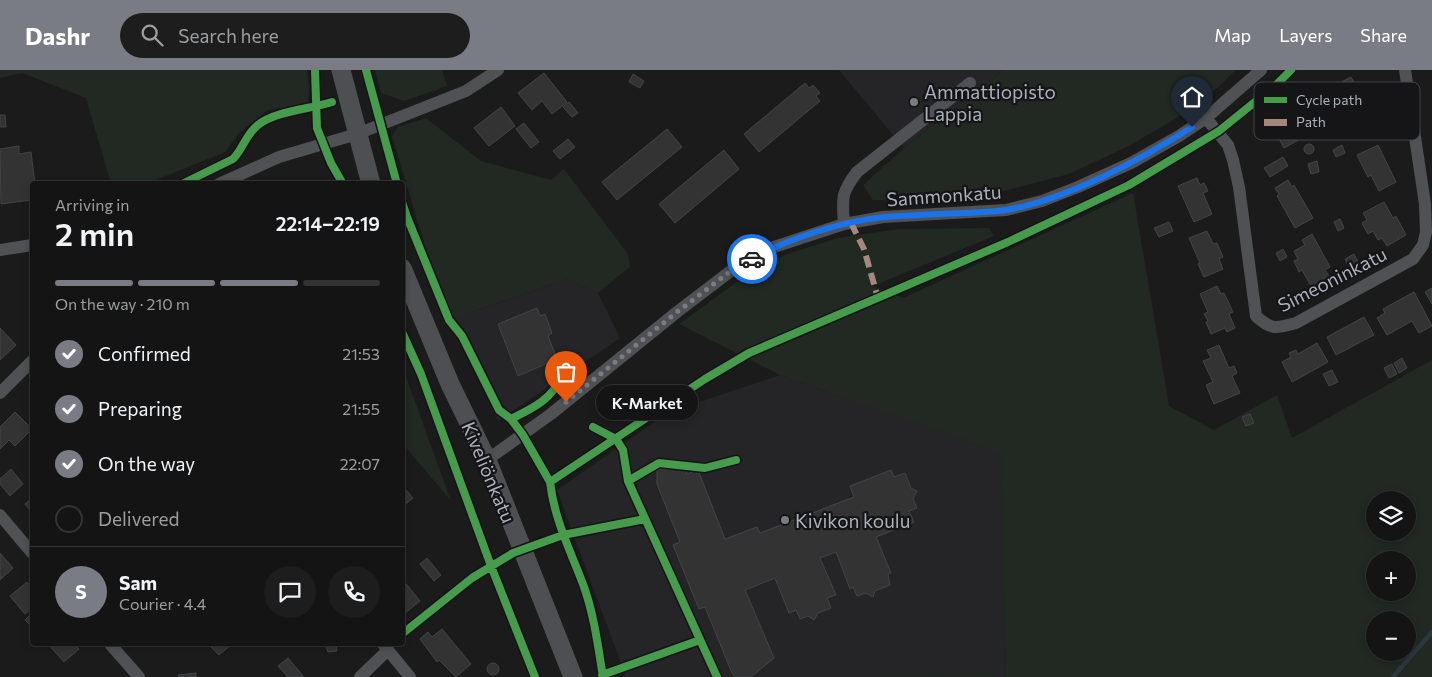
<!DOCTYPE html>
<html lang="en">
<head>
<meta charset="utf-8">
<style>
  :root { --surface:#141414; --page:#1d1d1d; --text:#f1f3f6; --muted:#9d9ea0; --line:#333334; --accent:#797c84 }
  body { margin:0; font-family:Commissioner,sans-serif; background:var(--page); color:var(--text); height:100vh; display:flex; flex-direction:column; font-size:19px; white-space:nowrap }
  * { box-sizing:border-box; margin:0 }
  p { font-size:16px; color:var(--muted) }
  .icon { flex:none; width:28px; height:28px; fill:none; stroke:currentColor; stroke-width:2; stroke-linecap:round; stroke-linejoin:round }
  .map { position:relative; flex:1; overflow:hidden }
  .sheet { position:absolute; left:30px; top:111px; width:375px; height:465px; display:flex; flex-direction:column; background:var(--surface); border-radius:5px; box-shadow:0 2px 8px #0003,0 0 0 1px var(--line) }
  .sheet>* { flex:none }
  .fabs { position:absolute; left:1366px; top:421px; display:grid; gap:10px }
  .fabs a { display:grid; place-items:center; width:50px; height:50px; border-radius:50%; background:var(--surface); box-shadow:0 2px 8px #0003,0 0 0 1px var(--line); font-size:25px }
  .pin { position:absolute; display:grid; place-items:center; width:42px; height:42px; color:#fff; margin:-51px -21px; border-radius:50% 50% 50% 0; rotate:-45deg; box-shadow:0 0 5px #0007 }
  .pin .icon { rotate:45deg }
  .courier { position:absolute; display:grid; place-items:center; width:50px; height:50px; margin:-25px; border:4px solid #1a73e8; border-radius:50%; background:#fff; color:#222; box-shadow:0 1px 6px #0007 }
  .bubble { position:absolute; height:35px; border-radius:18px; background:var(--surface); box-shadow:0 2px 8px #0003,0 0 0 1px var(--line); font-size:16px; font-weight:600; line-height:35px; text-align:center }
  .headline em { font-style:normal; font-weight:600 }
  .headline div { display:flex; flex-direction:column-reverse }
  .headline { display:flex; align-items:center; justify-content:space-between; height:85px; padding:0 25px }
  h1 { font-size:32px; font-weight:600; line-height:38px }
  .bar { display:grid; grid-template-columns:repeat(4,1fr); gap:8px 5px; align-content:center; height:60px; padding:0 25px }
  .bar i { height:6px; border-radius:4px; background:var(--line) }
  .bar .active { background:var(--accent) }
  .bar p { grid-column:span 4 }
  .line { display:flex; align-items:center; gap:12px; padding:0 25px; border-top:1px solid var(--line) }
  .line div { flex:1 }
  .round { display:grid; place-items:center; flex:none; width:52px; height:52px; border-radius:26px; background:var(--page) }
  ol { padding:0 25px; list-style:none }
  li { display:flex; align-items:center; gap:15px; height:55px }
  li p { margin-inline-start:auto }
  li .icon { padding:5px; border-radius:50%; background:var(--accent); color:#fff; stroke-width:4 }
  li:last-child { color:var(--muted) }
  li i { width:28px; height:28px; border:2px solid var(--line); border-radius:50% }
  header { display:flex; align-items:center; gap:30px; box-sizing:border-box; height:70px; padding:0 25px; background:var(--accent); color:#fff }
  header strong { font-size:24px }
  nav { display:flex; gap:28px; margin-inline-start:auto; font-size:18px }
  .search { width:350px; height:45px; background:var(--page); display:flex; align-items:center; gap:12px; box-sizing:border-box; padding:0 18px; border-radius:28px; color:var(--muted); font-size:19px }
  .map>svg:first-child { display:block }
  .built { fill:#252528 }
  .green { fill:#212922; fill-rule:evenodd }
  .lines { fill:none; stroke-linecap:round; stroke-linejoin:round }
  .stream { stroke:#2d363e; stroke-width:4.5 }
  .building { fill:#333; stroke:#434447 }
  .minor { stroke:#4f5154; stroke-width:12 }
  .secondary { stroke:#4e4f53; stroke-width:19 }
  .quiet { stroke:#a5887d; stroke-width:6; stroke-dasharray:12 6; stroke-linecap:butt }
  .cycleway-casing { stroke:#151518; stroke-width:11 }
  .cycleway { stroke:#469c4c; stroke-width:8 }
  .done { stroke:#797c84; stroke-width:5; stroke-dasharray:0 9 }
  .route { stroke:#1a73e8; stroke-width:6 }
  .poi-dot { fill:#797c84; stroke:#151518; stroke-width:2 }
  .labels { text-anchor:middle; dominant-baseline:central; stroke-width:4.5; stroke-linejoin:round; paint-order:stroke }
  .poi-label { font-size:19px; fill:#acb1bc; stroke:#151518; text-anchor:start }
  .street-label { font-size:19px; fill:#acb1bc; stroke:#151518 }
  .key { fill:#151518; stroke:#424449; stroke-width:1 }
  .key-label { font-size:14px; fill:#acb1bc }
</style>
</head>
<body>
<header>
<strong>Dashr</strong>
<div class="search"><svg class="icon" aria-label="search" viewBox="0 0 24 24"><circle cx="10" cy="10" r="6"/><path d="M15 15l6 6"/></svg>Search here</div>
<nav><a>Map</a><a>Layers</a><a>Share</a></nav>
</header>
<div class="map">
<svg width="1432" height="607" viewBox="0 0 1432 607">
  <rect width="100%" height="100%" fill="#1b1b1b"/>
  <!-- built -->
  <path class="built" d="M839 0H1004L904 78Z
    M568 209 598 223 620 268 498 351 450 249Z
    M780 305 1002 383 1006 607H626L557 420 669 342Z"/>
  <!-- green -->
  <path class="green" d="M0 0H307L309 18 308 33 268 40 239 63 225 82 146 114H111L86 28 22 3 0 8Z
    M375 0H442L447 16 404 31 381 23Z
    M1004 0H1236L1217 18 1175 49 1129 76 1069 104 992 124 926 131 873 130 863 115 904 78Z
    M426 48 481 91 551 110 564 99 628 184 630 197 598 223 568 209 450 249 419 157 392 66 398 57Z
    M1133 123 1169 336 1214 360 1277 325 1292 368 1432 290V607H1006L1001 383 780 305 679 254 756 198 790 183 838 168 899 159 989 158 994 166 873 216 903 228ZM1375 430H1408V462H1375ZM1375 490H1408V522H1375ZM1375 550H1408V582H1375Z
    M402 298H403L451 431 403 374Z
    M992 603 993 607H871Z"/>
  <g class="lines">
    <!-- stream -->
    <path class="stream" d="M1393 607 1432 562"/>
  </g>
  <!-- building -->
  <path class="building" d="M544 3 567 32 552 44 542 31 532 40 518 23Z
    M633 4 644 11 640 18 629 12Z
    M1351 7 1356 16 1335 27 1330 18Z
    M805 13 809 18 813 15 820 23 816 26 820 31 759 82 744 64Z
    M569 32 578 43 572 47 563 37Z
    M501 37 515 56 489 76 474 58Z
    M1287 40 1294 53 1297 51 1300 58 1297 60 1302 68 1284 78 1278 67 1276 68 1271 60 1274 58 1269 50Z
    M0 45H5L6 57H0Z
    M524 53 539 72 531 78 516 59Z
    M667 59 682 77 617 130 602 112Z
    M568 69 575 77 560 89 553 81Z
    M1304 79a5 5 0 1 1 10 0a5 5 0 1 1-10 0Z
    M1342 75 1345 83 1336 87 1333 80Z
    M1378 75 1396 112 1379 121 1371 105 1368 107 1357 85Z
    M19 76V84L31 82 35 114H32V122H30L31 130 1 134 0 79Z
    M724 80 739 99 675 153 659 134Z
    M1283 87 1288 96 1270 107 1264 98Z
    M1317 91 1319 102 1311 104 1308 94Z
    M1197 108 1200 115 1204 113 1208 121 1203 123 1212 144 1194 152 1178 116Z
    M1288 110 1292 117 1294 115 1313 148 1295 158 1277 126 1279 124 1275 118Z
    M1384 132 1393 148 1396 146 1406 165 1387 176 1382 168 1378 170 1373 161 1368 164 1362 153 1367 150 1363 143Z
    M1340 149 1344 158 1338 161 1334 152Z
    M1169 152 1173 161 1159 167 1154 158Z
    M1207 161 1213 174 1217 173 1223 187 1219 189 1223 199 1204 207 1198 194 1200 193 1189 168Z
    M1312 164 1330 197 1325 200 1329 206 1311 216 1302 200 1299 202 1294 191 1298 189 1294 181 1305 175 1302 170Z
    M1283 179 1287 187 1280 191 1276 183Z
    M1354 184 1358 192 1349 197 1345 189Z
    M1217 216 1221 224 1224 223 1233 242 1229 244 1235 258 1227 262 1225 258 1211 264 1206 252 1208 251 1204 244 1208 242 1200 224Z
    M1432 218V234L1425 222Z
    M1414 222 1432 256 1419 263 1412 251 1387 265 1377 248 1385 243 1383 239Z
    M537 238 540 246 545 244 552 263 548 266 557 289 518 306 498 254Z
    M1364 247 1374 265 1336 285 1327 267Z
    M0 258 16 275 0 290Z
    M1317 273 1328 292 1292 312 1282 292 1291 287 1289 283 1296 280 1298 284Z
    M1219 275 1229 298 1234 296 1237 303 1232 306 1240 323 1214 334 1206 315 1213 312 1203 291 1211 288 1207 280Z
    M1402 288 1407 298 1399 303 1394 293Z
    M1392 294 1397 304 1389 308 1384 298Z
    M1332 300 1338 312 1329 316 1323 304Z
    M15 342 32 359 15 376 9 370 0 379V357Z
    M1250 344 1254 353 1246 356 1242 347Z
    M11 399 23 414 10 426 0 414V409Z
    M657 399H685L687 404 698 400 725 469 757 457 760 463 854 427 850 416 891 400 894 407 905 403 911 418 917 421 913 429 917 438 909 441 914 452 876 467 891 503 888 504 890 515 875 521 873 527 866 523 857 526 853 517 850 519 836 482 820 488 836 525 827 528 831 538 818 543 814 550 808 546 800 549 796 540 789 543 775 508 745 520 774 588 751 607H736L732 603 705 537 699 539 673 475 680 472 657 414Z
    M406 420 413 428 402 437V423Z
    M32 428V443L25 434Z
    M0 483 13 498 0 510Z
    M427 488 441 505 434 511 420 494Z
    M402 509 420 531 404 544 402 542Z
    M27 512 32 518V538L25 544 10 526Z
    M32 543V555L31 556 25 550Z
    M442 559 471 594 456 607 439 590 437 592 420 569 428 562 432 567Z
    M48 574H74L79 579 64 592Z
    M215 574H232L219 585 211 577Z
    M325 574H346L336 575 337 581 328 582Z
    M288 588 304 607H288L278 596Z
    M487 599a6 6 0 1 1 12 0a6 6 0 1 1-12 0Z
    M196 603V607H179L178 605Z"/>
  <g class="lines">
    <!-- minor -->
    <path class="minor" d="M1206 48 1228 75 1233 90 1239 117 1256 246C1272 261 1277 258 1296 253L1413 189 1423 175 1426 162 1425 134 1405 0
      M219 114 279 87 357 64 466 21 498 0
      M844 154C842 128 841 123 857 102L970 13
      M0 180 32 175
      M0 323 32 291
      M487 390 551 344 677 242 736 197 774 177 844 154 883 147 1006 140 1042 131 1078 117 1131 93 1179 66 1206 48 1261 0
      M0 445 32 483
      M110 574 139 607
      M383 574 410 607
      M360 607 388 580"/>
    <!-- secondary -->
    <path class="secondary" d="M341 0 371 114
      M402 198 450 314 487 390 573 607"/>
    <!-- quiet -->
    <path class="quiet" d="M851 153 864 179 878 228"/>
    <defs>
      <path id="cycleway" d="M315 0 317 58 331 93 343 114
        M366 0 397 114
        M182 114 233 89C243 79 246 64 258 55 275 41 311 39 332 32
        M402 132 407 147 449 250 462 266 499 340 511 349 523 365 550 412
        M402 262 421 304 491 496 535 607
        M511 349C529 340 554 329 560 307 561 301 561 294 562 287
        M593 357 616 369 623 380 628 411 717 607
        M628 411 659 393 705 398 736 390
        M402 564 472 508 513 483 563 465 645 449
        M602 605 700 570
        M603 607C598 576 594 544 583 514 570 480 554 448 550 412L705 309 749 283 1008 172 1129 115 1219 61 1277 14 1291 0"/>
    </defs>
    <!-- cycleway casing -->
    <use href="#cycleway" class="cycleway-casing"/>
    <!-- cycleway -->
    <use href="#cycleway" class="cycleway"/>
  </g>
  <g class="lines">
    <!-- done -->
    <path class="done" d="M566 332 677 242 736 197 752 189"/>
    <!-- route -->
    <path class="route" d="M752 189C789 168 843 151 885 147 912 145 938 144 965 143 978 142 993 142 1006 140 1066 130 1142 89 1192 57"/>
  </g>
  <!-- markers -->
  <g class="poi-dot">
    <circle cx="914" cy="32" r="5"/>
    <circle cx="785" cy="450" r="5"/>
  </g>
  <g class="labels">
    <!-- poi labels -->
    <g class="poi-label">
      <text x="924" y="21">Ammattiopisto<tspan x="924" dy="22">Lappia</tspan></text>
      <text x="795" y="450">Kivikon koulu</text>
    </g>
    <!-- street labels -->
    <g class="street-label">
      <text transform="translate(944 125) rotate(-4)">Sammonkatu</text>
      <text transform="translate(1332 209) rotate(-27)">Simeoninkatu</text>
      <text transform="translate(489 402) rotate(67)">Kiveliönkatu</text>
    </g>
  </g>
  <!-- legend -->
  <rect x="1254" y="12" width="166" height="58" rx="8" class="key"/>
  <rect x="1264" y="27" width="23" height="6" fill="#469c4c"/>
  <rect x="1264" y="49" width="23" height="7" fill="#a5887d"/>
  <g class="key-label">
    <text x="1296" y="35">Cycle path</text>
    <text x="1296" y="57">Path</text>
  </g>
</svg>
<div class="fabs">
<a><svg class="icon" aria-label="layers" viewBox="0 0 24 24"><path d="M12 4l9 5-9 5-9-5zM3 14l9 5 9-5"/></svg></a>
<a>+</a>
<a>−</a>
</div>
<div class="pin" style="left:566px;top:332px;background:#ea580c"><svg class="icon" aria-label="bag" viewBox="0 0 24 24"><path d="M5 8h14l-1 12H6zM9 8a3 3 0 0 1 6 0"/></svg></div>
<div class="pin" style="left:1192px;top:57px;background:#1f2937"><svg class="icon" aria-label="home" viewBox="0 0 24 24"><path d="M3 11l9-7 9 7M6 9v11h12V9"/></svg></div>
<div class="courier" style="left:752px;top:189px"><svg class="icon" aria-label="car" viewBox="0 0 24 24"><path d="M5 17H2v-5l4-1 3-4h7l3 4 3 1v5h-3M9 17h6M6 11h13"/><circle cx="7" cy="17" r="2"/><circle cx="17" cy="17" r="2"/></svg></div>
<div class="bubble" style="left:596px;top:315px;width:102px">K-Market</div>
<section class="sheet">
<div class="headline"><div><h1>2 min</h1><p>Arriving in</p></div><em>22:14–22:19</em></div>
<div class="bar"><i class="active"></i><i class="active"></i><i class="active"></i><i></i><p>On the way · 210 m</p></div>
<ol>
<li><svg class="icon" aria-label="check" viewBox="0 0 24 24"><path d="M5 12l5 5 9-10"/></svg>Confirmed<p>21:53</p></li>
<li><svg class="icon" aria-label="check" viewBox="0 0 24 24"><path d="M5 12l5 5 9-10"/></svg>Preparing<p>21:55</p></li>
<li><svg class="icon" aria-label="check" viewBox="0 0 24 24"><path d="M5 12l5 5 9-10"/></svg>On the way<p>22:07</p></li>
<li><i></i>Delivered</li>
</ol>
<div class="line" style="height:90px"><b class="round" style="background:var(--accent);color:#fff">S</b><div><b>Sam</b><p>Courier · 4.4</p></div><a class="round"><svg class="icon" aria-label="chat" viewBox="0 0 24 24"><path d="M4 5h16v11H9l-5 4z"/></svg></a><a class="round"><svg class="icon" aria-label="phone" viewBox="0 0 24 24"><path d="M5 4h4l2 5-3 2q2 4 5 5l2-3 5 2v4C11 20 4 13 5 4z"/></svg></a></div>
</section>
</div>
</body>
</html>
